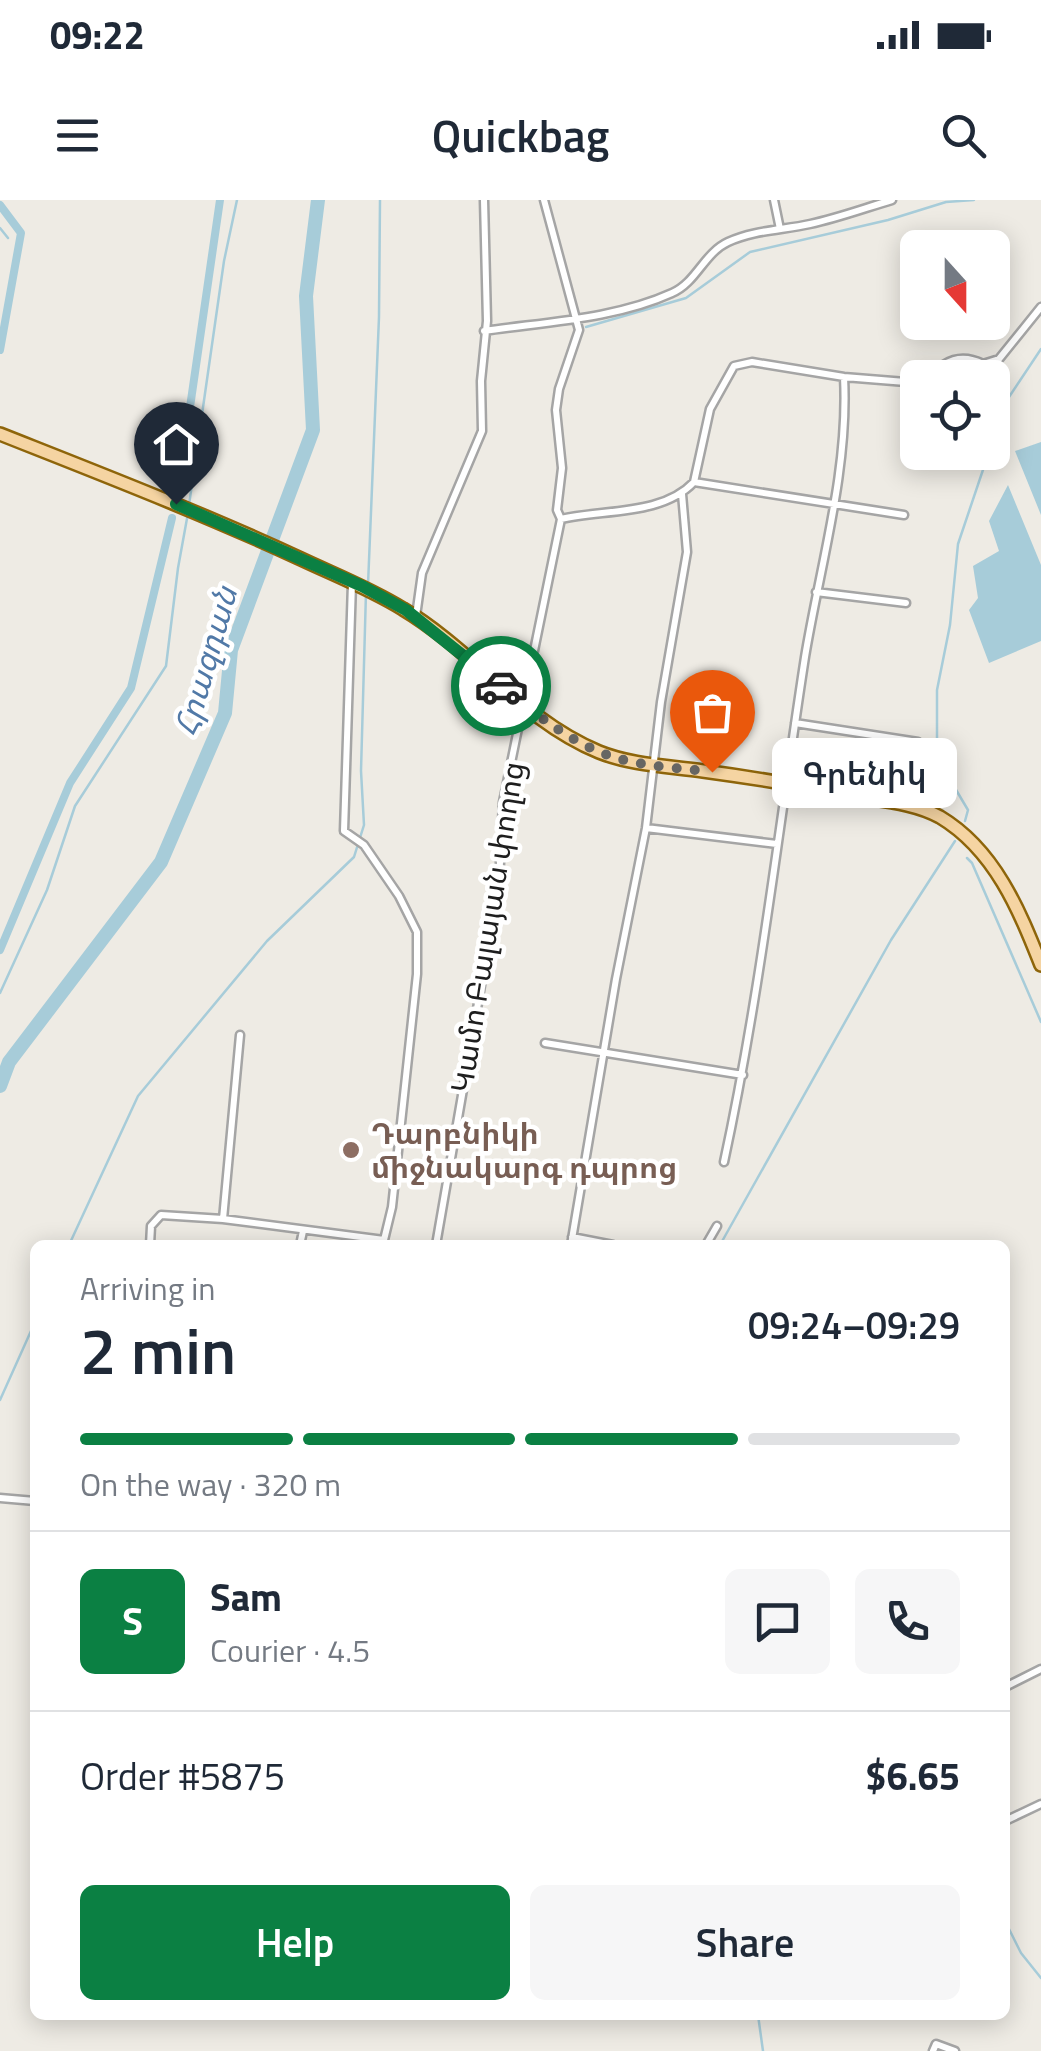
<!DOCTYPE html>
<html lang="en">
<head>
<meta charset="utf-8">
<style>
  :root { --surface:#fff; --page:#f6f6f7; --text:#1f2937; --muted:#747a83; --line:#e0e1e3; --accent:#0b8043 }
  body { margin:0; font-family:"Titillium Web","Noto Sans Armenian",sans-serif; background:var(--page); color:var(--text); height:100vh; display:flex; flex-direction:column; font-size:38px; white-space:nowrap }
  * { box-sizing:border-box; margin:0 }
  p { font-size:32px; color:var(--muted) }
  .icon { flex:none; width:55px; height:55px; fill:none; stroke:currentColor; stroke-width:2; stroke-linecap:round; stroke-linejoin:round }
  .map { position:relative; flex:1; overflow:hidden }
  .panel { position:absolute; left:30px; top:1040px; width:980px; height:780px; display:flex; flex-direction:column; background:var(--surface); border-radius:15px; box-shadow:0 5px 25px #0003 }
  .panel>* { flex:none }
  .needle { width:65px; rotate:159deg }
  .controls { position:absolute; left:900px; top:30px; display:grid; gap:20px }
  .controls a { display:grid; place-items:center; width:110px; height:110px; border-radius:15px; background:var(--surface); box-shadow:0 5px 25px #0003; font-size:50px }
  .pin { position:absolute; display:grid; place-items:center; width:85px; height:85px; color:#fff; margin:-102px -42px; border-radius:50% 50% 50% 0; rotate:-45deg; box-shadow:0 0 10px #0007 }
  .pin .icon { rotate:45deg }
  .courier { position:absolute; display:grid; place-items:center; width:100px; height:100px; margin:-50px; border:8px solid #0b8043; border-radius:50%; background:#fff; color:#222; box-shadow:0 2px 12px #0007 }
  .bubble { position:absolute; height:70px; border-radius:15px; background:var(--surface); box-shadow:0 5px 25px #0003; font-size:32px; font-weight:600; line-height:70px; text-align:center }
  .summary em { font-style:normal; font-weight:600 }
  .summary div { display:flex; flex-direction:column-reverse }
  .summary { display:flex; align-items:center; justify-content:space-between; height:170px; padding:0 50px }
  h1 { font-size:65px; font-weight:600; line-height:75px }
  .bar { display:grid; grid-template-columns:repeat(4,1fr); gap:15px 10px; align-content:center; height:120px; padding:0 50px }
  .bar i { height:12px; border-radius:8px; background:var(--line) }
  .bar .selected { background:var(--accent) }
  .bar p { grid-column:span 4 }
  .line { display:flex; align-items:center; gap:25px; padding:0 50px; border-top:2px solid var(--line) }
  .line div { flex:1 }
  .round { display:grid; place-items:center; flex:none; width:105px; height:105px; border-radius:15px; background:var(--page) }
  .action { display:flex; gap:20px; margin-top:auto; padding:20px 50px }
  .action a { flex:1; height:115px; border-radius:15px; background:var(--accent); color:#fff; font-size:40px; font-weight:600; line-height:115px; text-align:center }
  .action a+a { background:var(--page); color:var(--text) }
  .status { display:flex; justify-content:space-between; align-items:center; height:70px; padding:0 50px; background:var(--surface); direction:ltr }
  .status svg { height:28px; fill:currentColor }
  header { display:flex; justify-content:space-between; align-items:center; height:130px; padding:0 50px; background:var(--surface); font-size:45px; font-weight:600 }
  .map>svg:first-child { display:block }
  .water { fill:#a7ccd9 }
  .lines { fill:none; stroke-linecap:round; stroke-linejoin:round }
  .stream { stroke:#a7ccd9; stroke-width:2.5 }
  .canal { stroke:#a7ccd9; stroke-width:8 }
  .river { stroke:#a7ccd9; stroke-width:14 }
  .minor-casing { stroke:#a5a5a5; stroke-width:11 }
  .primary-casing { stroke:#8e650a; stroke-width:16 }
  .minor { stroke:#fff; stroke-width:6 }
  .primary { stroke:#f5d4a2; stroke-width:11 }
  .done { stroke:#676663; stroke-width:10; stroke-dasharray:0 18 }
  .route { stroke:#0b8043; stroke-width:12 }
  .education-dot { fill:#8d6e63; stroke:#fff; stroke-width:4 }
  .labels { text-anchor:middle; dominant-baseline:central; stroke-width:9; stroke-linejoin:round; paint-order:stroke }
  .street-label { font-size:30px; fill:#1e1e1e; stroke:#fff }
  .education-label { font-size:30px; font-weight:bold; fill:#785e54; stroke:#fff; text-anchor:start }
  .water-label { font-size:32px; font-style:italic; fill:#5179a7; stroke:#fff }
</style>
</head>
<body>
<div class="status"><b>09:22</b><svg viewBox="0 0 49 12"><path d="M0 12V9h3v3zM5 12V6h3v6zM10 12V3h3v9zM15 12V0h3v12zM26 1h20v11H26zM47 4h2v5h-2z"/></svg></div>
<header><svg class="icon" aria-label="menu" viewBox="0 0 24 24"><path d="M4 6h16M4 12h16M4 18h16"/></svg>Quickbag<svg class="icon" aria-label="search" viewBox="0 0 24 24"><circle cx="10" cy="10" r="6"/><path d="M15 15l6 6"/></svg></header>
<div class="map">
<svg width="1041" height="1851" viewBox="0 0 1041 1851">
  <rect width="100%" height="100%" fill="#eeebe4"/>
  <!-- water -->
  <path class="water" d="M1041 242V315L1015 251Z
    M1008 285 1041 365V441L989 463 969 410 978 398 973 366 999 351 989 321Z"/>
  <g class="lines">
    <!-- stream -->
    <path class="stream" d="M0 28 8 38
      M586 127 686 98 750 52 888 20 946 2 974 0
      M992 242 1003 206 1041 149
      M189 305 224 61 237 0
      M368 385 379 117 380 0
      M965 621 968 610 949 578 937 540V490L950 425 958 344 989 252
      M967 658 972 663 1041 822
      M0 793 47 690 75 606 166 466 178 368 188 313
      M69 1045 138 896 267 741 354 657 364 625 361 571 366 392
      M720 1045 891 740 955 641
      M0 1200 35 1122
      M1005 1721 1021 1753 1041 1778
      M758 1815 763 1851"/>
    <!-- canal -->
    <path class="canal" d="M0 5 21 33 0 150
      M178 290 220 0
      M0 750 70 583 131 488 172 318"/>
    <!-- river -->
    <path class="river" d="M0 886 9 862 161 662 225 513 231 450 313 230 306 96 318 0"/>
    <defs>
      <path id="minor" d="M774 0 780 29
        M484 131C545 122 615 119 672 93 696 83 704 53 728 42 754 30 783 30 810 24 838 18 865 8 892 0
        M928 178C945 160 961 153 983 164L999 159 1041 107
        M694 282 904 315
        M561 319C603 309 662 316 694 282L710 209 734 166 752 162 844 177 918 183
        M816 392 906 403
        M416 416 422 373 482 231 481 181 487 121 484 0
        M795 523 918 542
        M646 628 777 644
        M545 843 743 875
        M724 962C760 795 779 625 805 457 820 366 849 270 844 177
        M223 1019 240 835
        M572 1037 613 1045
        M150 1045 151 1026 161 1015 223 1019 384 1040 392 1007 417 774V732L399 696 364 645 344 631 352 383
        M300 1045 303 1031
        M436 1045 499 682 503 602 561 319 557 310 562 268 556 210 559 189 579 130 544 0
        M571 1045 616 779 646 628 661 502 687 352 682 294
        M706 1045 717 1026
        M0 1298 35 1301
        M1005 1487 1041 1469
        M1005 1621 1041 1604
        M933 1851 936 1844 955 1851"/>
      <path id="primary" d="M0 234C101 274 202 313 301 359 335 375 371 389 403 409 472 450 523 521 599 552 631 565 668 566 703 571 755 578 808 587 860 597 886 601 917 604 940 617 995 650 1019 710 1041 765"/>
    </defs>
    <!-- minor casing -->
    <use href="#minor" class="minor-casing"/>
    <!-- primary casing -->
    <use href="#primary" class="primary-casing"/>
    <!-- minor -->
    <use href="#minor" class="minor"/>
    <!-- primary -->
    <use href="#primary" class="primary"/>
  </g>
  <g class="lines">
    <!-- done -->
    <path class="done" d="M501 486C537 515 574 546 620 559 649 567 682 568 712 572"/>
    <!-- route -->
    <path class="route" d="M176 304 362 386 406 410 501 486"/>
  </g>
  <!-- markers -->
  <circle class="education-dot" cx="351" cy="950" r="10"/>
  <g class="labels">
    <!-- street labels -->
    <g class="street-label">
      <text transform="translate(487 727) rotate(-81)">Կամո Բալայան փողոց</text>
    </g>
    <!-- education labels -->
    <g class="education-label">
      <text x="371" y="933">Դարբնիկի<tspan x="371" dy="34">միջնակարգ դպրոց</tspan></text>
    </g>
    <!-- water labels -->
    <g class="water-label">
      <text transform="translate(205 461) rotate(-74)">Հրազդան</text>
    </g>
  </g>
</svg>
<div class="controls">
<a><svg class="needle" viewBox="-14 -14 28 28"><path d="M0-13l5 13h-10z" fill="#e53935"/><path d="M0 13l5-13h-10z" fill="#747a83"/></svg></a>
<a><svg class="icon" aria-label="locate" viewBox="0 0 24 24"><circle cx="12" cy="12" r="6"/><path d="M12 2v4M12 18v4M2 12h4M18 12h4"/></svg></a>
</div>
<div class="pin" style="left:712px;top:572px;background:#ea580c"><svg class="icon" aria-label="bag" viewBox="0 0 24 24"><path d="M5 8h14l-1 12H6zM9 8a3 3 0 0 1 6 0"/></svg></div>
<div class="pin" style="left:176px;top:304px;background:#1f2937"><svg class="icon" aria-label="home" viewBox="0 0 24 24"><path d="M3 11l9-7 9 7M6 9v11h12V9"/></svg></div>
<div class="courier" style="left:501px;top:486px"><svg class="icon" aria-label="car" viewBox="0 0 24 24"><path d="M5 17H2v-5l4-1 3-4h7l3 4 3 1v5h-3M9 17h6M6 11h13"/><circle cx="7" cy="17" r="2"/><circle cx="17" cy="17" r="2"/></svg></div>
<div class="bubble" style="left:772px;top:538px;width:185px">Գրենիկ</div>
<section class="panel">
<div class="summary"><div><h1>2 min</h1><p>Arriving in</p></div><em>09:24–09:29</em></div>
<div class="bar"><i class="selected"></i><i class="selected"></i><i class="selected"></i><i></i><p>On the way · 320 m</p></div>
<div class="line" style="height:180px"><b class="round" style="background:var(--accent);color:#fff">S</b><div><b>Sam</b><p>Courier · 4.5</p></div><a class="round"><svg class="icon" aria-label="chat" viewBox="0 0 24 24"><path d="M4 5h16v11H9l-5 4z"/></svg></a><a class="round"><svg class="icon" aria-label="phone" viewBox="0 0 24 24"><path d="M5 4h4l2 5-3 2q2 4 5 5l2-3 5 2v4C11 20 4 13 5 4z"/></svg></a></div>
<div class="line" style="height:130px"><div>Order #5875</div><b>$6.65</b></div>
<div class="action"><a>Help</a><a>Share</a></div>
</section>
</div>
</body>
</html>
